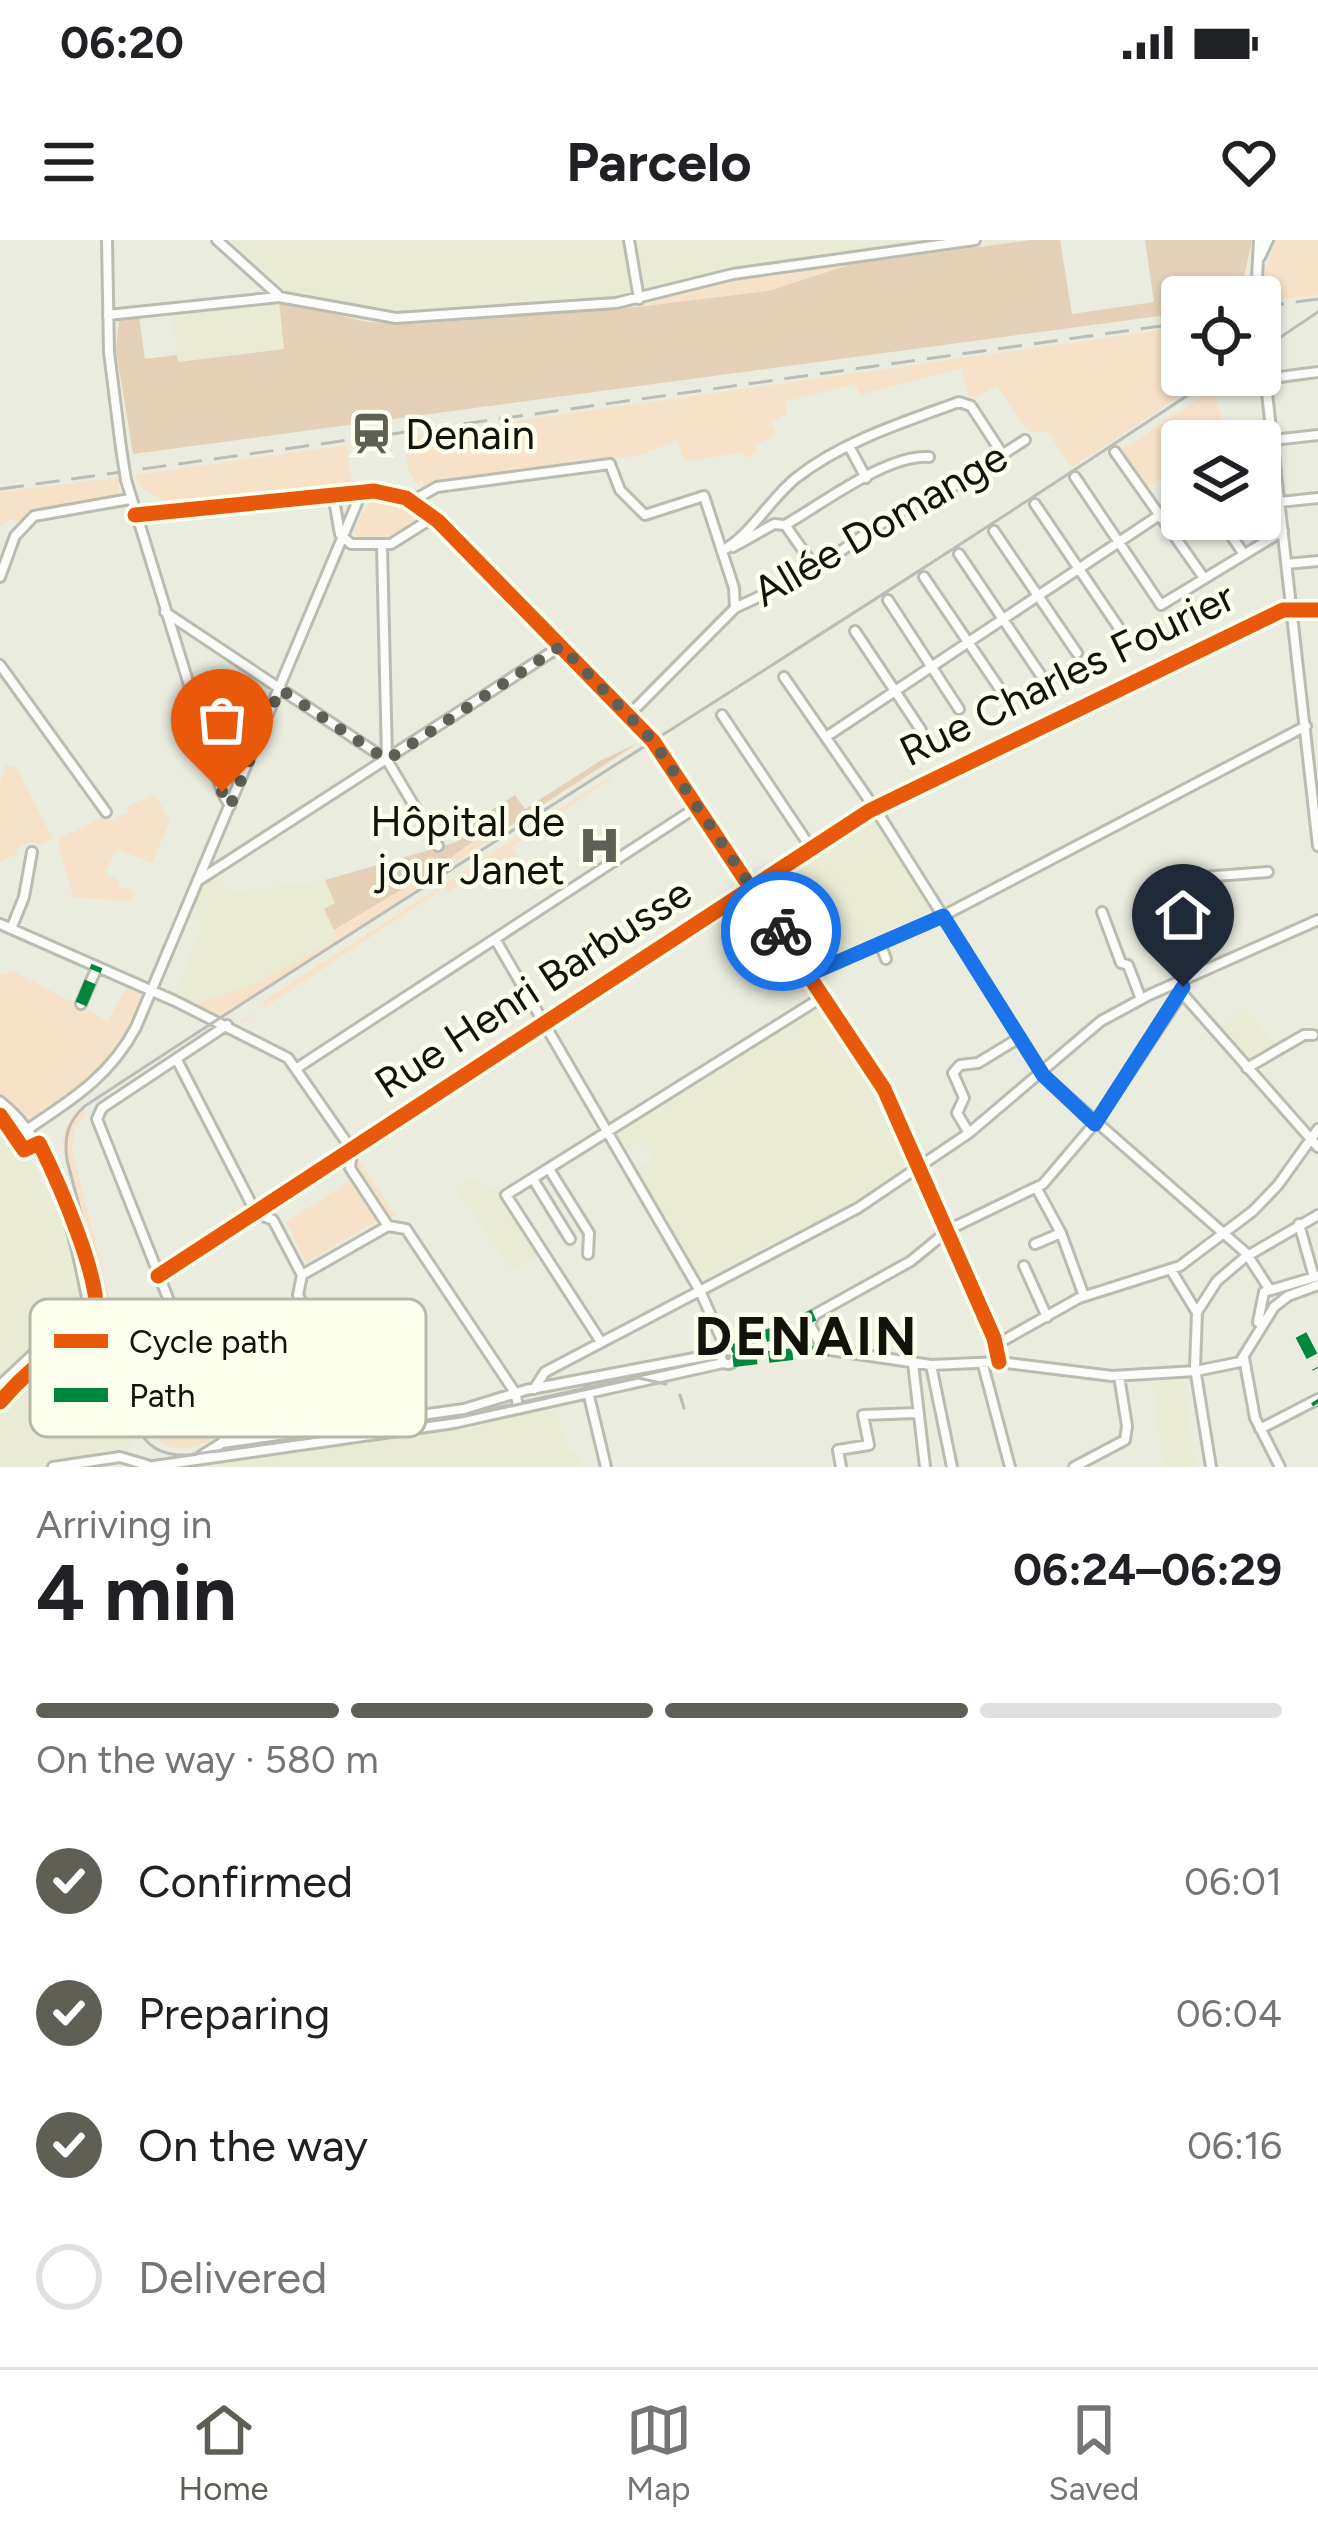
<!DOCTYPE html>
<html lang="en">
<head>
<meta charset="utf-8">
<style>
  :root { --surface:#fff; --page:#f6f6f6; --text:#202124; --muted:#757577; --line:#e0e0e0; --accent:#5f5f56 }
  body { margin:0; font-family:Figtree,sans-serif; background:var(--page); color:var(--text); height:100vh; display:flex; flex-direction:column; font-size:45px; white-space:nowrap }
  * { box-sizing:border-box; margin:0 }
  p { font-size:39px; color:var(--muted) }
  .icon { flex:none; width:66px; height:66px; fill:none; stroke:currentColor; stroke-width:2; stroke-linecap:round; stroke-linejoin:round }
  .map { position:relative; height:1227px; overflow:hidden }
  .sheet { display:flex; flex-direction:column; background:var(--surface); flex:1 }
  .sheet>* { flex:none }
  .fabs { position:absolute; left:1161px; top:36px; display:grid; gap:24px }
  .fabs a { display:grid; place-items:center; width:120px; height:120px; border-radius:12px; background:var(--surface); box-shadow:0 3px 9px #0004; font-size:60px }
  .pin { position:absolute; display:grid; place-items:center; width:102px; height:102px; color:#fff; margin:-123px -51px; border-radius:50% 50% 50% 0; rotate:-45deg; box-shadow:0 0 12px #0007 }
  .pin .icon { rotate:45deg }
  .courier { position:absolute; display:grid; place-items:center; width:120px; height:120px; margin:-60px; border:9px solid #1a73e8; border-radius:50%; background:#fff; color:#222; box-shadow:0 3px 15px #0007 }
  .headline em { font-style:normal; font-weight:700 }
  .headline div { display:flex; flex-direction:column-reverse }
  .headline { display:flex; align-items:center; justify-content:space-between; height:204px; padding:0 36px }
  h1 { font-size:78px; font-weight:700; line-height:90px }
  .bar { display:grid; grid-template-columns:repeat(4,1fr); gap:18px 12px; align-content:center; height:144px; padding:0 36px }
  .bar i { height:15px; border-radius:9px; background:var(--line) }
  .bar .active { background:var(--accent) }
  .bar p { grid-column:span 4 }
  ol { padding:0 36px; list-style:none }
  li { display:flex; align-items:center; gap:36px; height:132px }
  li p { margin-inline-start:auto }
  li .icon { padding:12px; border-radius:50%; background:var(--accent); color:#fff; stroke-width:4 }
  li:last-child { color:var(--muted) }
  li i { width:66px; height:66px; border:6px solid var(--line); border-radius:50% }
  .status { display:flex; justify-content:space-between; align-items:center; height:84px; padding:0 60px; background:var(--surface); direction:ltr }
  .status svg { height:33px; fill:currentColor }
  header { display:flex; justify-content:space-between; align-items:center; height:156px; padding:0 36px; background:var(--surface); font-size:54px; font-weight:700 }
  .tabs { display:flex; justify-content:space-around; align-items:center; height:168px; border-top:3px solid var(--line); background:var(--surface); font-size:33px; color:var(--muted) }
  .tabs a { display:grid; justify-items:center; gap:6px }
  .tabs .active { color:var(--accent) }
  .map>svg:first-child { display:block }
  .built { fill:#e9ebd4 }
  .green { fill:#f6e2c8 }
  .forest { fill:#e3d0b6 }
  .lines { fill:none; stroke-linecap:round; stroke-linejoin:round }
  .minor-casing { stroke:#bbbcb1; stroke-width:14 }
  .major-casing { stroke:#bbbcb1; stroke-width:15 }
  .minor { stroke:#fcfcfa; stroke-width:8 }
  .major { stroke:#fcfcfa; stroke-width:9 }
  .tram { stroke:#bbbbb7; stroke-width:3 }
  .rail { stroke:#bbbbb7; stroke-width:3; stroke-dasharray:24 12; stroke-linecap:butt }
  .minor-bridge-casing { stroke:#bbbcb1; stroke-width:14; stroke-linecap:butt }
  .minor-bridge { stroke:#fcfcfa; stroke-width:8 }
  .quiet { stroke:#00873e; stroke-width:12; stroke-dasharray:24 12; stroke-linecap:butt }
  .cycleway-casing { stroke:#fcffeb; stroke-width:22 }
  .cycleway { stroke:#e8590c; stroke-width:15 }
  .done { stroke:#5f5f56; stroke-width:12; stroke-dasharray:0 21.6 }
  .route { stroke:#1a73e8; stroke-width:15 }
  .labels { text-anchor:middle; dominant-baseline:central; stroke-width:9; stroke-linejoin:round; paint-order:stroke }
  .poi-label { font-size:42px; fill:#13130b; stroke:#fcffeb; text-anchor:start }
  .street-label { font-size:42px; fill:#13130b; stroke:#fcffeb }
  .district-label { font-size:54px; font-weight:bold; letter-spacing:3px; fill:#13130b; stroke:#fcffeb }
  .key { fill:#fcffeb; stroke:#b6b8a8; stroke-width:3 }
  .key-label { font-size:33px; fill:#13130b }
</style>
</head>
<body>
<div class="status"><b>06:20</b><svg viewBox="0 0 49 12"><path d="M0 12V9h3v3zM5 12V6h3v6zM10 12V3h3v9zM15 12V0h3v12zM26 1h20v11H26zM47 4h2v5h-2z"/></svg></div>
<header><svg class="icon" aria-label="menu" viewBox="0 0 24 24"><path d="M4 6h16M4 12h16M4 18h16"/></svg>Parcelo<svg class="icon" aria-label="heart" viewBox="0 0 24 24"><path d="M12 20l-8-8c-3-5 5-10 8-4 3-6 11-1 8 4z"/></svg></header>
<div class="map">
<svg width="1318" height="1227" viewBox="0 0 1318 1227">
  <rect width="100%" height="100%" fill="#ebece0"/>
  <!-- built -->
  <path class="built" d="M231 0H850L851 3 1031 0 726 40 637 67 415 84 367 82 280 62 284 109 178 122 172 74 278 61 289 53Z
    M881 573 937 668 814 724 762 647Z
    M217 635 229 653 325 640 336 664 324 669 338 698 255 744 195 764 174 754 201 689 195 659 204 644Z
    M820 765 878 849 911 926 893 943 888 942 851 965 705 1036 697 1033 636 930 653 919 642 901 624 911 615 891Z
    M1244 767 1278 808 1252 824 1221 788Z
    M0 887 9 896 16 893 60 977 94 1098 133 1205 98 1212V1227H0Z
    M472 938 503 954 538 1015 513 1031 455 948Z
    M1183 1140 1195 1227H1163L1152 1142Z
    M553 1163 569 1212 576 1210 581 1227H192Z"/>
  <!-- green -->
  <path class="green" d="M1276 0H1318V55L1263 62 1261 42Z
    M852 24 768 51 637 67 726 40Z
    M1182 87V135H1212L1071 228 1048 192H1029L997 146 973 159 968 156 961 128 860 155 855 144 785 162 788 174 771 181 777 195 755 205 757 212 746 218 741 212 686 222 677 201 640 215 426 246 422 241 417 244 409 232 403 197Z
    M1213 149 1229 201H1182V225L1143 250 1117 213Z
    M347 205 352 245 167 262 141 248 134 235Z
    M120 237 117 256 40 269 18 282 11 279 0 286V252Z
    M372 255 387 257 418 270V280L392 295 358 298 354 291Z
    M6 525 17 528 53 599 37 606 35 601 18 607 17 614 0 622V542Z
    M609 537H613L512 607 517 615 447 652 444 648 240 784 241 780 265 768 262 762Z
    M155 554 170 581 152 623 117 609 105 632 119 641 118 646 135 652 133 660 73 658 57 599 108 575 112 580 128 572 126 567Z
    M499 593 323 712 221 775 195 764 255 744 337 699 334 690 437 628C453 609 476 599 499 593Z
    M11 730 108 781 127 746 139 753 142 760C113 824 70 863 9 896L0 887V733L5 735Z
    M83 865 87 874 75 888 72 910 110 1059 103 1064 93 1043 97 1041 76 959 71 960 67 951C75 922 45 896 83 865Z
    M357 918 396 976 379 980 306 1022 286 982 354 938 352 923Z
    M186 1118 217 1199C149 1227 148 1187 135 1137Z"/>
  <!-- forest -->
  <path class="forest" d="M1031 0H1060L1072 74 1154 62 1145 0H1252L1244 37 1245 57H1182V73L133 214 116 110 119 80 139 77 145 119 177 115 178 122 284 109 279 61 367 82 415 84 637 67 768 51 852 24Z
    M638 503 499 593 476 599 437 628 334 690 324 669 335 663 325 640 457 602 453 594 515 555 525 569 600 521Z"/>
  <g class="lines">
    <defs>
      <path id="minor" d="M107 0 109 112 121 208
        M217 0 278 55
        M629 0 639 59
        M1260 17 1268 0
        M1256 57 1259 0
        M108 75 279 57 396 78 616 63 733 34 975 0
        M1260 91 1318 606
        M1265 139 1318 132
        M1273 200 1318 195
        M849 206 866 238
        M1115 212 1204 338
        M1075 237 1161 365 1283 291
        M126 240 222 552 230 566
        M333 254 340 294 351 304H391L434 277
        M412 261 437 247 610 224 620 250 645 275 704 256 734 348 735 368 629 475
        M1280 262 1318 258
        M1035 264 1119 388
        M135 275 374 251 406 258 438 281 653 501 884 849 994 1098 999 1122
        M1220 279 1243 313
        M786 286 816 329
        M994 291 1077 413
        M382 306 387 519
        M733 307 774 284 785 285C822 264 887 214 929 217
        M722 311C750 296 770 259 796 238 843 201 904 182 959 162L971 166 1003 215
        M959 314 1040 434
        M1287 324 1318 321
        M0 337 15 296 34 276 130 259
        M924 337 1004 455
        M888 360 959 469
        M737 367 808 334 871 290 920 260 949 249 1025 200
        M165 372 387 520 438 606
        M855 391 921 490
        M0 425 106 572
        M784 437 878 573 1043 835 1246 1013 1270 1050
        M722 475 811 608
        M826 497 1182 260
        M1268 632 1203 637 1165 648 1182 753 1095 883 1043 944 950 989 911 1021 814 1075 810 1085 823 1109 931 1125 999 1122 1112 1136 1196 1131 1240 1122 1274 1067 1288 1056 1318 1045
        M199 640 561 406
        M1102 672 1121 723 1128 725 1141 759
        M0 684 175 761 288 818 352 910 350 928 388 986 406 989 516 1154 518 1169
        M11 689 24 657 32 612
        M495 699 700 1051 726 1109
        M880 703 886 719
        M810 734 937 679 1306 486
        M1182 753 1318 907
        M81 764 97 727
        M177 820 256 973 273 980 302 1035 298 1055 365 1182
        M297 828 697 567
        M1247 828 1304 795H1313
        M25 891C70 861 110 837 136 787L362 251
        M969 893 957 873 964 858 953 833 960 825 978 823 1019 798
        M549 929 589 993 588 1014
        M533 939 570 999
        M1037 949 1061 993 1084 1056
        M1299 984 1314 1037
        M1035 1004 1061 993
        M1024 1026 1047 1077
        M1171 1030 1196 1071
        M302 1035 388 986
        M158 1036 869 571 1283 370H1318
        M1258 1082 1264 1052 1318 1036
        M601 1102 506 955 824 756
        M997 1104 1079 1058 1180 1026 1253 971 1278 945 1318 889
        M721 1117a7 7 0 1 1 14 0a7 7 0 1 1-14 0Z
        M1244 1118 1255 1178 1280 1227
        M913 1123 925 1227
        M931 1125 952 1227
        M983 1125 1010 1227
        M534 1149 545 1132 858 968 969 893 1101 781 1149 755 1318 680
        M588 1152 606 1227
        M330 1187 331 1178 317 1146 335 1127
        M1260 1189 1318 1159
        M225 1202 97 879 102 868 227 785
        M201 1216 222 1203 464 1169 526 1150 721 1113
        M53 1227 120 1217 147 1225
        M147 1227 454 1183 723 1123
        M841 1227 838 1210 869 1205 863 1175 917 1173
        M1074 1227 1125 1200 1127 1186 1119 1136
        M1211 1227 1195 1128 1197 1072 1217 1041 1244 1018 1318 975"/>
      <path id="major" d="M0 862C61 911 77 1004 91 1076L86 1087 47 1112 0 1156
        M1 870 31 909
        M57 1098 81 1083 88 1070
        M2 1144 33 1115"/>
    </defs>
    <!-- minor casing -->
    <use href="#minor" class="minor-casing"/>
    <!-- major casing -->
    <use href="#major" class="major-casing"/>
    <!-- minor -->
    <use href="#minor" class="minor"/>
    <!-- major -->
    <use href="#major" class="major"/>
    <!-- tram -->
    <path class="tram" d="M1260 111 1318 72
      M666 1144 638 1138 461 1177 188 1215C163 1216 146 1208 136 1184L67 920C64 898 67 882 85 866 460 619 844 385 1218 135
      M680 1155 684 1168"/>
    <!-- rail -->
    <path class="rail" d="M1260 67 1318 59
      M0 249 1182 83"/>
    <defs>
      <path id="minor-bridge" d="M121 208 126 240"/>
    </defs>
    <!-- minor-bridge casing -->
    <use href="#minor-bridge" class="minor-bridge-casing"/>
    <!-- minor-bridge -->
    <use href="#minor-bridge" class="minor-bridge"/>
    <!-- quiet -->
    <path class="quiet" d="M81 764 97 726
      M1301 1095 1318 1128
      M732 1111 814 1075
      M733 1121 828 1110
      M1316 1160 1318 1163"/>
    <defs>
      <path id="cycleway" d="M135 275 374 251 406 258 438 281 653 501 884 849 994 1098 999 1122
        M0 875 24 910 39 903C54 933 111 1057 93 1086 87 1097 72 1100 62 1107 39 1122 18 1141 0 1162
        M158 1036 869 571 1283 370H1318"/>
    </defs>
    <!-- cycleway casing -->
    <use href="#cycleway" class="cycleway-casing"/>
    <!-- cycleway -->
    <use href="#cycleway" class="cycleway"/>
  </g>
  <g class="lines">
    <!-- done -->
    <path class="done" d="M222 552 230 566 280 449 387 520 561 406 653 501 781 691"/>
    <!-- route -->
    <path class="route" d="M781 691 810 734 943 676 1043 835 1095 884 1183 747"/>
  </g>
  <!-- icons -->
  <defs>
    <symbol id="station-bare" viewBox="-9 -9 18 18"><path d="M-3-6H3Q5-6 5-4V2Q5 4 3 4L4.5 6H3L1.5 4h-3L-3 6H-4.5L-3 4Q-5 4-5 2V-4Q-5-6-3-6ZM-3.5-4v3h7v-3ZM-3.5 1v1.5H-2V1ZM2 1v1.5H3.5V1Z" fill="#5f5f56" stroke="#fcffeb" stroke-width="2.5" paint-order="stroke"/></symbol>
    <symbol id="hospital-bare" viewBox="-9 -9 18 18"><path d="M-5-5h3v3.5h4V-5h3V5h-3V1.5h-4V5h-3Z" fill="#5f5f56" stroke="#fcffeb" stroke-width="2.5" paint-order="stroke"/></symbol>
  </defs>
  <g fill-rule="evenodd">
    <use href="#station-bare" x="342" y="164" width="59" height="59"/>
    <use href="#hospital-bare" x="570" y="576" width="59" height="59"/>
  </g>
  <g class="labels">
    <!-- poi labels -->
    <g class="poi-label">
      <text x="405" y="194">Denain</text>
      <text x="565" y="581" text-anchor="end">Hôpital de<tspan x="565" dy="48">jour Janet</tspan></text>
    </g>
    <!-- street labels -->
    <g class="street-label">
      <text transform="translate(880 284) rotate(-30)">Allée Domange</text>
      <text transform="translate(1067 434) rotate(-26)">Rue Charles Fourier</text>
      <text transform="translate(533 748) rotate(-33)">Rue Henri Barbusse</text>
    </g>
    <!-- district labels -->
    <g class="district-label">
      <text x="807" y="1096">DENAIN</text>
    </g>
  </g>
  <!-- legend -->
  <rect x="30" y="1059" width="396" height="138" rx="18" class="key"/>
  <rect x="54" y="1094" width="54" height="14" fill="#e8590c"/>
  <rect x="54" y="1148" width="54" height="14" fill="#00873e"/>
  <g class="key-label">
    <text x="129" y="1113">Cycle path</text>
    <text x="129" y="1167">Path</text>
  </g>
</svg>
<div class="fabs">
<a><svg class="icon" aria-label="locate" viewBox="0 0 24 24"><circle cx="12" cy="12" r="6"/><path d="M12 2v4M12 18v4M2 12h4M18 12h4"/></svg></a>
<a><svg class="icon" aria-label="layers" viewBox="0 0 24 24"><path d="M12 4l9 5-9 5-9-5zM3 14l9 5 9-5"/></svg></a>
</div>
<div class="pin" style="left:222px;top:552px;background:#ea580c"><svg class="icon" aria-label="bag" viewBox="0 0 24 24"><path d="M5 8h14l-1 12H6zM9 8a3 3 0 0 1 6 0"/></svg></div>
<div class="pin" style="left:1183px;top:747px;background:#1f2937"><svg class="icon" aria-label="home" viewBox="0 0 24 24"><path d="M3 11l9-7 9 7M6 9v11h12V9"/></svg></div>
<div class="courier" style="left:781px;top:691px"><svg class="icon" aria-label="bike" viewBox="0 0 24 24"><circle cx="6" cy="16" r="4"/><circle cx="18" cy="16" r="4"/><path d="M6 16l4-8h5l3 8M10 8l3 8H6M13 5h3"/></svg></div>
</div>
<section class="sheet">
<div class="headline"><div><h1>4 min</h1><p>Arriving in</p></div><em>06:24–06:29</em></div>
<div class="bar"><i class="active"></i><i class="active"></i><i class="active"></i><i></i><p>On the way · 580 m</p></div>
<ol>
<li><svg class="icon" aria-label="check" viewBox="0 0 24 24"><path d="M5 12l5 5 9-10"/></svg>Confirmed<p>06:01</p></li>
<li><svg class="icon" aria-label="check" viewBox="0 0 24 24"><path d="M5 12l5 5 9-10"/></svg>Preparing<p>06:04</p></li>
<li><svg class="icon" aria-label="check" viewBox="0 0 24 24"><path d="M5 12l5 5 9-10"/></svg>On the way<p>06:16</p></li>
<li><i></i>Delivered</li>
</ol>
</section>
<nav class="tabs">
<a class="active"><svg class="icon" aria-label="home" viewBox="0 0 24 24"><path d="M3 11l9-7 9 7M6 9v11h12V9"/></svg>Home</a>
<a><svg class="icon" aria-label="map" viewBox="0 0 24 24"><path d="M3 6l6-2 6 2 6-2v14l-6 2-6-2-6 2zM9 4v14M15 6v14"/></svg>Map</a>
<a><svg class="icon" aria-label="saved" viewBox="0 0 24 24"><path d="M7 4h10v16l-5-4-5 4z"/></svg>Saved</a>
</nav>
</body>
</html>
